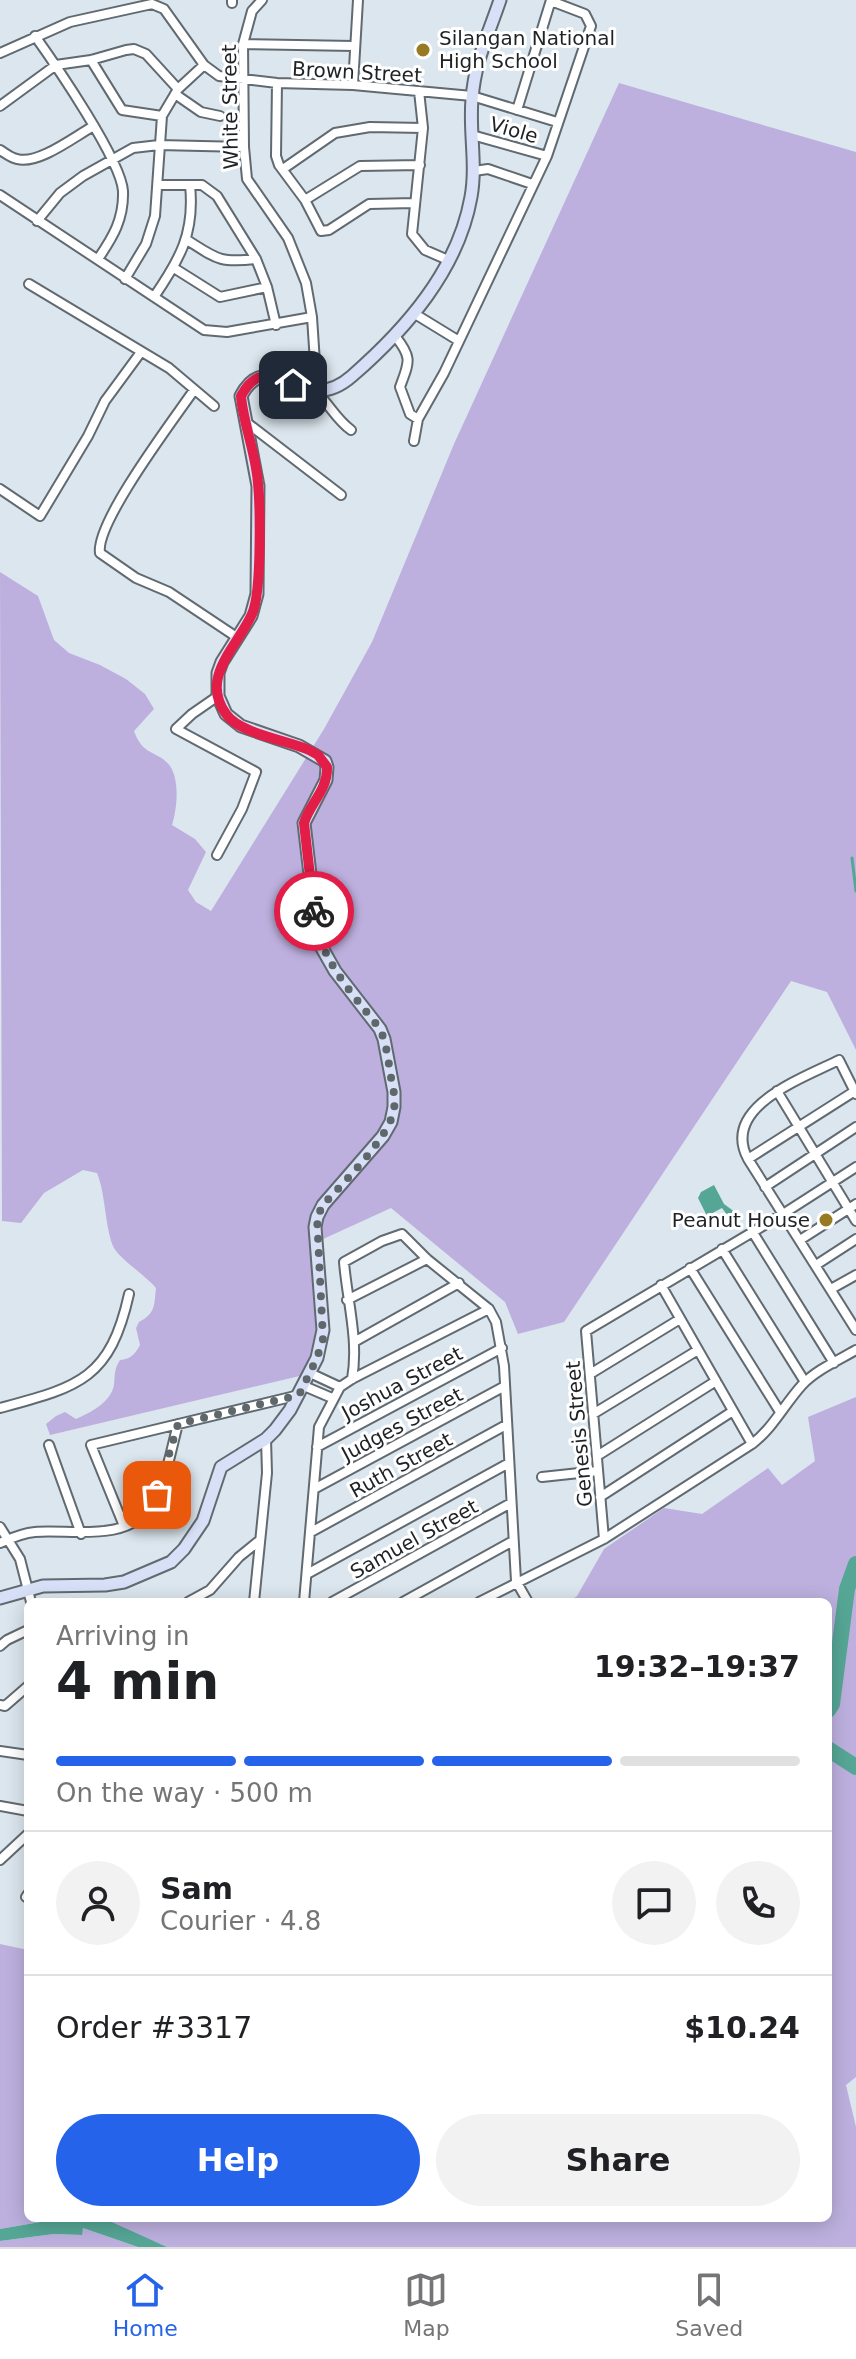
<!DOCTYPE html>
<html lang="en">
<head>
<meta charset="utf-8">
<style>
  :root { --surface:#fff; --page:#f2f2f2; --text:#202124; --muted:#757577; --line:#e0e0e0; --accent:#2563eb }
  body { margin:0; font-family:"DejaVu Sans",sans-serif; background:var(--page); color:var(--text); height:100vh; display:flex; flex-direction:column; font-size:30px; white-space:nowrap }
  * { box-sizing:border-box; margin:0 }
  p { font-size:26px; color:var(--muted) }
  .icon { flex:none; width:44px; height:44px; fill:none; stroke:currentColor; stroke-width:2; stroke-linecap:round; stroke-linejoin:round }
  .map { position:relative; flex:1; overflow:hidden }
  .sheet { position:absolute; left:24px; top:1598px; width:808px; height:624px; display:flex; flex-direction:column; background:var(--surface); border-radius:12px; box-shadow:0 4px 20px #0003 }
  .sheet>* { flex:none }
  .pin { position:absolute; display:grid; place-items:center; width:68px; height:68px; color:#fff; margin:-34px; border-radius:16px; box-shadow:0 4px 12px #0006 }
  .courier { position:absolute; display:grid; place-items:center; width:80px; height:80px; margin:-40px; border:6px solid #e11d48; border-radius:50%; background:#fff; color:#222; box-shadow:0 2px 10px #0007 }
  .overview em { font-style:normal; font-weight:800 }
  .overview div { display:flex; flex-direction:column-reverse }
  .overview { display:flex; align-items:center; justify-content:space-between; height:136px; padding:0 32px }
  h1 { font-size:52px; font-weight:800; line-height:60px }
  .bar { display:grid; grid-template-columns:repeat(4,1fr); gap:12px 8px; align-content:center; height:96px; padding:0 32px }
  .bar i { height:10px; border-radius:6px; background:var(--line) }
  .bar .selected { background:var(--accent) }
  .bar p { grid-column:span 4 }
  .line { display:flex; align-items:center; gap:20px; padding:0 32px; border-top:2px solid var(--line) }
  .line div { flex:1 }
  .round { display:grid; place-items:center; flex:none; width:84px; height:84px; border-radius:42px; background:var(--page) }
  .primary-button { display:flex; gap:16px; margin-top:auto; padding:16px 32px }
  .primary-button a { flex:1; height:92px; border-radius:48px; background:var(--accent); color:#fff; font-size:32px; font-weight:800; line-height:92px; text-align:center }
  .primary-button a+a { background:var(--page); color:var(--text) }
  .dock { display:flex; justify-content:space-around; align-items:center; height:112px; border-top:2px solid var(--line); background:var(--surface); font-size:22px; color:var(--muted) }
  .dock a { display:grid; justify-items:center; gap:4px }
  .dock .selected { color:var(--accent) }
  .map>svg:first-child { display:block }
  .green { fill:#bdb0df }
  .water { fill:#56a696 }
  .lines { fill:none; stroke-linecap:round; stroke-linejoin:round }
  .stream { stroke:#56a696; stroke-width:3 }
  .river { stroke:#56a696; stroke-width:16 }
  .street-casing { stroke:#606a70; stroke-width:12 }
  .secondary-casing { stroke:#606a70; stroke-width:15 }
  .street { stroke:#fff; stroke-width:8 }
  .secondary { stroke:#d8e0f8; stroke-width:11 }
  .done { stroke:#60676b; stroke-width:8; stroke-dasharray:0 14.4 }
  .route { stroke:#e11d48; stroke-width:10 }
  .poi-dot { fill:#977b23; stroke:#fff; stroke-width:3 }
  .labels { text-anchor:middle; dominant-baseline:central; stroke-width:6; stroke-linejoin:round; paint-order:stroke }
  .poi-label { font-size:20px; fill:#1e2225; stroke:#fff; text-anchor:start }
  .street-label { font-size:20px; fill:#1e2225; stroke:#fff }
</style>
</head>
<body>
<div class="map">
<svg width="856" height="2247" viewBox="0 0 856 2247">
  <rect width="100%" height="100%" fill="#dce6ee"/>
  <!-- green -->
  <path class="green" d="M619 83 856 152V1050L827 992 791 981 564 1322 518 1334 505 1302 391 1208 321 1240H312L317 1345 304 1375 50 1435 46 1424 56 1416 65 1412 76 1419C90 1413 111 1402 114 1385 115 1375 114 1369 120 1360 131 1359 135 1354 140 1345L136 1328 139 1322C156 1313 154 1305 156 1288 145 1275 121 1260 114 1248 105 1230 106 1195 97 1173L83 1170 44 1193 21 1223 2 1221 0 572 38 596 54 640 69 653 100 665 126 679 145 694 154 709 134 731C143 757 158 750 170 766 180 781 177 809 172 825L195 839 206 852 188 890 196 902 211 911 324 729 372 642 454 444Z
    M856 1397V2077L846 2085 856 2127V2247H167L100 2218H828V1602H568L577 1596 604 1549 664 1508 702 1514 768 1468 782 1485 815 1461 808 1417Z
    M0 1944 28 1950V2218H63L0 2229Z
    M83 2228 138 2247H0V2241L54 2234 81 2235Z"/>
  <!-- water -->
  <path class="water" d="M714 1185 724 1204 739 1215 737 1221 730 1219 722 1208 707 1216 698 1198 701 1192Z
    M63 2218 105 2219 167 2247H138L83 2228 82 2235 54 2234 0 2241V2229Z"/>
  <g class="lines">
    <!-- stream -->
    <path class="stream" d="M852 858 856 891"/>
    <!-- river -->
    <path class="river" d="M828 1710 832 1704 847 1589 856 1564
      M828 1749 856 1767"/>
    <defs>
      <path id="street" d="M262 0 252 11 243 44 244 147 247 179 288 238 306 283 312 317 317 393C330 405 336 419 351 430
        M232 3V0
        M35 36C55 64 121 160 123 191 124 219 113 237 98 259
        M243 44 354 46
        M0 53 70 22 152 4 164 9 204 65 219 76 277 83 353 85 472 96 557 122
        M91 60 122 110 162 116
        M277 83 276 156 279 165 305 200 321 231 329 230 369 204 414 203
        M353 85 358 0
        M419 91 423 128 412 234 425 250 448 260
        M175 94 201 112 220 116
        M0 106 56 65 91 60 126 50 134 49 146 54 178 89
        M517 110 551 0
        M472 135 547 156
        M0 150C5 153 11 158 17 159 38 165 74 137 92 127
        M283 169 335 133 370 127 423 128
        M474 171 488 169 532 184
        M159 185H202L217 196 256 259 267 287 276 325
        M0 195 204 330 227 332 312 317
        M305 200 360 166 420 165
        M37 221 60 193 83 176 133 148 159 145 244 147
        M187 240C217 259 219 263 256 259
        M174 268 220 297 267 287
        M125 279 146 244 155 216 162 116 178 89 204 65
        M29 284 169 368 214 406
        M154 297C180 259 195 233 190 185
        M415 314 459 341
        M395 336C413 358 409 362 400 387L410 414 418 419
        M194 390C174 419 95 523 100 553L136 578 169 592 238 638
        M246 422 341 495
        M414 441 418 419 444 373 547 156 591 26 585 14 551 1
        M0 489 40 516 88 436 105 401 141 352
        M217 855 242 809 256 772 176 729 192 714 218 696
        M777 1091 856 1221
        M856 1094 839 1060C803 1078 720 1107 748 1159L856 1330
        M748 1159 855 1091
        M765 1187 856 1127
        M752 1231 834 1363
        M800 1240 856 1204
        M722 1249 805 1382
        M816 1265 856 1239
        M690 1268 780 1412
        M661 1285 752 1444
        M831 1289 856 1275
        M347 1300 427 1259
        M354 1342 459 1283
        M310 1373 340 1387
        M590 1374 680 1319
        M352 1379C359 1340 347 1300 344 1262L382 1241 402 1234 427 1259 489 1309 496 1322 504 1366 516 1581 528 1602
        M304 1386 332 1398
        M0 1408C78 1387 110 1380 129 1294
        M593 1414 698 1350
        M49 1445 81 1534
        M317 1447 502 1348
        M597 1456 716 1381
        M542 1477 598 1471
        M314 1489 505 1386
        M600 1497 733 1411
        M124 1526 91 1445 299 1395
        M0 1527 20 1559 31 1602
        M311 1532 506 1425
        M604 1539 586 1331 783 1214 856 1167
        M0 1543C11 1538 23 1533 35 1532 71 1529 127 1543 151 1506 166 1483 171 1450 178 1424
        M307 1574 509 1463
        M188 1602 210 1590 239 1557 260 1540
        M254 1602 267 1473 266 1439
        M304 1602 319 1427 340 1387 352 1379 489 1309
        M332 1602 511 1503
        M403 1602 513 1541
        M479 1602 604 1539 752 1444C773 1428 784 1405 802 1385 816 1370 839 1360 856 1350
        M0 1646 7 1640 28 1630
        M0 1705 5 1706 28 1686
        M0 1751 28 1755
        M0 1806 28 1811
        M0 1860 28 1834
        M26 1897 28 1894"/>
      <path id="secondary" d="M0 1598 43 1586 105 1585 124 1582 171 1562 184 1549 203 1521 221 1467 266 1439 275 1430 290 1410 317 1358 323 1330 315 1227 317 1217 323 1205 383 1136 391 1122 394 1107V1092L384 1039 380 1029 335 971 322 948 315 917 304 823 326 780 327 767 325 761 299 746 241 726 226 714 218 696V673L222 662 251 616 257 594 258 486 241 396C269 343 301 421 352 376 406 329 458 270 471 197 477 164 469 132 472 99 475 60 488 36 500 0"/>
    </defs>
    <!-- street casing -->
    <use href="#street" class="street-casing"/>
    <!-- secondary casing -->
    <use href="#secondary" class="secondary-casing"/>
    <!-- street -->
    <use href="#street" class="street"/>
    <!-- secondary -->
    <use href="#secondary" class="secondary"/>
  </g>
  <g class="lines">
    <!-- done -->
    <path class="done" d="M157 1495 178 1424 299 1395 317 1358 323 1339 317 1217 323 1205C343 1183 390 1137 394 1109 396 1097 392 1084 390 1072 388 1057 386 1043 380 1029 350 990 320 961 314 911"/>
    <!-- route -->
    <path class="route" d="M293 385C268 375 256 369 241 396 243 420 252 443 256 468 261 494 262 593 252 614 238 646 199 677 226 714 240 734 287 740 309 750L318 755 327 767C328 790 310 803 304 823L314 911"/>
  </g>
  <!-- markers -->
  <g class="poi-dot">
    <circle cx="423" cy="50" r="8"/>
    <circle cx="826" cy="1220" r="8"/>
  </g>
  <g class="labels">
    <!-- poi labels -->
    <g class="poi-label">
      <text x="439" y="38">Silangan National<tspan x="439" dy="23">High School</tspan></text>
      <text x="810" y="1220" text-anchor="end">Peanut House</text>
    </g>
    <!-- street labels -->
    <g class="street-label">
      <text transform="translate(357 72) rotate(3)">Brown Street</text>
      <text transform="translate(230 107) rotate(-91)">White Street</text>
      <text transform="translate(514 130) rotate(16)">Viole</text>
      <text transform="translate(402 1383) rotate(-28)">Joshua Street</text>
      <text transform="translate(402 1424) rotate(-28)">Judges Street</text>
      <text transform="translate(579 1434) rotate(-95)">Genesis Street</text>
      <text transform="translate(401 1465) rotate(-29)">Ruth Street</text>
      <text transform="translate(414 1539) rotate(-29)">Samuel Street</text>
    </g>
  </g>
</svg>
<div class="pin" style="left:157px;top:1495px;background:#ea580c"><svg class="icon" aria-label="bag" viewBox="0 0 24 24"><path d="M5 8h14l-1 12H6zM9 8a3 3 0 0 1 6 0"/></svg></div>
<div class="pin" style="left:293px;top:385px;background:#1f2937"><svg class="icon" aria-label="home" viewBox="0 0 24 24"><path d="M3 11l9-7 9 7M6 9v11h12V9"/></svg></div>
<div class="courier" style="left:314px;top:911px"><svg class="icon" aria-label="bike" viewBox="0 0 24 24"><circle cx="6" cy="16" r="4"/><circle cx="18" cy="16" r="4"/><path d="M6 16l4-8h5l3 8M10 8l3 8H6M13 5h3"/></svg></div>
<section class="sheet">
<div class="overview"><div><h1>4 min</h1><p>Arriving in</p></div><em>19:32–19:37</em></div>
<div class="bar"><i class="selected"></i><i class="selected"></i><i class="selected"></i><i></i><p>On the way · 500 m</p></div>
<div class="line" style="height:144px"><a class="round"><svg class="icon" aria-label="person" viewBox="0 0 24 24"><circle cx="12" cy="8" r="4"/><path d="M4 21q1-7 8-7t8 7"/></svg></a><div><b>Sam</b><p>Courier · 4.8</p></div><a class="round"><svg class="icon" aria-label="chat" viewBox="0 0 24 24"><path d="M4 5h16v11H9l-5 4z"/></svg></a><a class="round"><svg class="icon" aria-label="phone" viewBox="0 0 24 24"><path d="M5 4h4l2 5-3 2q2 4 5 5l2-3 5 2v4C11 20 4 13 5 4z"/></svg></a></div>
<div class="line" style="height:104px"><div>Order #3317</div><b>$10.24</b></div>
<div class="primary-button"><a>Help</a><a>Share</a></div>
</section>
</div>
<nav class="dock">
<a class="selected"><svg class="icon" aria-label="home" viewBox="0 0 24 24"><path d="M3 11l9-7 9 7M6 9v11h12V9"/></svg>Home</a>
<a><svg class="icon" aria-label="map" viewBox="0 0 24 24"><path d="M3 6l6-2 6 2 6-2v14l-6 2-6-2-6 2zM9 4v14M15 6v14"/></svg>Map</a>
<a><svg class="icon" aria-label="saved" viewBox="0 0 24 24"><path d="M7 4h10v16l-5-4-5 4z"/></svg>Saved</a>
</nav>
</body>
</html>
